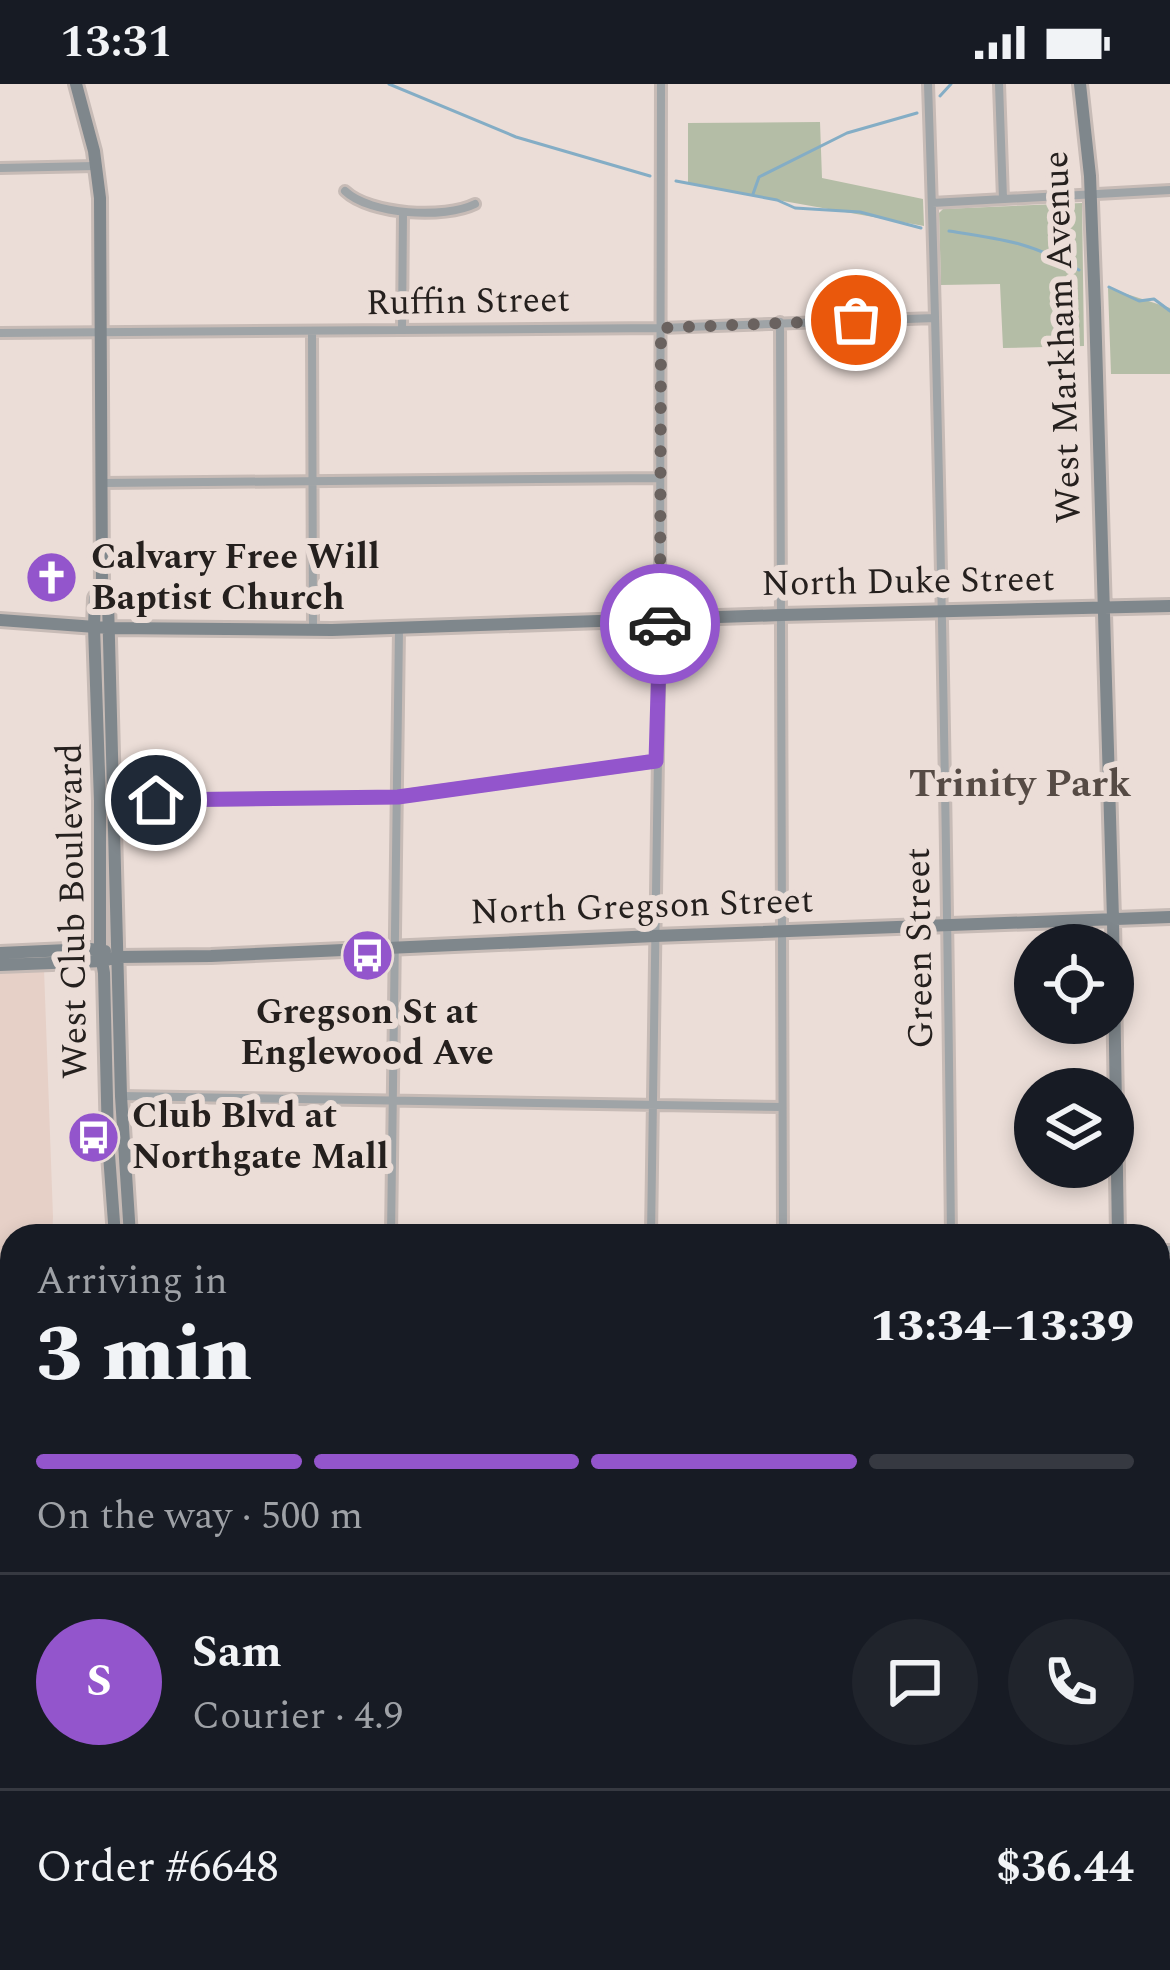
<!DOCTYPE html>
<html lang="en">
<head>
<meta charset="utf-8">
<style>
  :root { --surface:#171b24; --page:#20242c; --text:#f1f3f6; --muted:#9ea1a6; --line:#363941; --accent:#9355cc }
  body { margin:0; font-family:Spectral,serif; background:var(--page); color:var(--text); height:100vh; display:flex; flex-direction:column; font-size:45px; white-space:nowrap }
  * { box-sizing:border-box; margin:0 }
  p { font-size:39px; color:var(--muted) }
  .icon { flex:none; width:66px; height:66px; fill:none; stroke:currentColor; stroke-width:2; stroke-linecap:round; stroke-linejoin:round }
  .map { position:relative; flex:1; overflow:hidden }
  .details { position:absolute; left:0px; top:1140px; width:1170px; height:747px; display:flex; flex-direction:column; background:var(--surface); border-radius:36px 36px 0 0; box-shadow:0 6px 18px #0003 }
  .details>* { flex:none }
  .controls { position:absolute; left:1014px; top:840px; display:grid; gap:24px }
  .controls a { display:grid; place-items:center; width:120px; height:120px; border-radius:50%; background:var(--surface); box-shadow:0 6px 18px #0003; font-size:60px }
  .pin { position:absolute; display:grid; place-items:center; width:102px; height:102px; color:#fff; margin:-51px; border:6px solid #fff; border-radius:50%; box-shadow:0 3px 12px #0007 }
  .courier { position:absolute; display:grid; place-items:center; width:120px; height:120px; margin:-60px; border:9px solid #9355cc; border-radius:50%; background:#fff; color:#222; box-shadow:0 3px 15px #0007 }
  .head em { font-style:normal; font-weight:800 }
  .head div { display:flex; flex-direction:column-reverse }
  .head { display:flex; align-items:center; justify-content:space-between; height:204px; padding:0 36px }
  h1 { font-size:78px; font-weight:800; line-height:90px }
  .bar { display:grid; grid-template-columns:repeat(4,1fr); gap:18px 12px; align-content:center; height:144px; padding:0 36px }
  .bar i { height:15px; border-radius:9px; background:var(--line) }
  .bar .on { background:var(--accent) }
  .bar p { grid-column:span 4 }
  .line { display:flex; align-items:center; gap:30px; padding:0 36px; border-top:3px solid var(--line) }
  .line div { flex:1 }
  .round { display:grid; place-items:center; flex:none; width:126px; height:126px; border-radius:63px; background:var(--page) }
  .status { display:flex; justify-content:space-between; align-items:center; height:84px; padding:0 60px; background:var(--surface); direction:ltr }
  .status svg { height:33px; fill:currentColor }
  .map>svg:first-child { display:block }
  .built { fill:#e6d0c7 }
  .green { fill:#b4bda6 }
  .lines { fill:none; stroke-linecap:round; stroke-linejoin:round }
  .stream { stroke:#84adc5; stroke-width:3 }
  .street-casing { stroke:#c7bbb6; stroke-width:14 }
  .secondary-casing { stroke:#c7bbb6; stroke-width:18 }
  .street { stroke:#9fa4a7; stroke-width:8 }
  .secondary { stroke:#7f878c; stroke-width:12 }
  .done { stroke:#6a625f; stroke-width:12; stroke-dasharray:0 21.6 }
  .route { stroke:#9355cc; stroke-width:15 }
  .labels { text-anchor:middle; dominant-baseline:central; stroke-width:12; stroke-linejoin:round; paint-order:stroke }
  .street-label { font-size:36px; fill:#25201e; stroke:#ebddd7 }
  .poi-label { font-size:36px; font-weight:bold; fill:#25201e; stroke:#ebddd7; text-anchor:start }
  .neighbourhood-label { font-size:39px; font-weight:bold; fill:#564b45; stroke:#ebddd7 }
</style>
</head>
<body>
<div class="status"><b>13:31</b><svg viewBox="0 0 49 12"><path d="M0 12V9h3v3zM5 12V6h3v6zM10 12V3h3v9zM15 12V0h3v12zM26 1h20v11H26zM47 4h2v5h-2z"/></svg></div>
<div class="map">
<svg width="1170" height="1886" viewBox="0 0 1170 1886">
  <rect width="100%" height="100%" fill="#ebddd7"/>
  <!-- built -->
  <path class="built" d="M0 884 44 885 53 1133 52 1152H12V1262L0 1271Z"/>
  <!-- green -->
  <path class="green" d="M820 38 822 94 923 115 924 142 688 100V39Z
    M1082 119 1084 262 1003 264 1000 200 941 201 939 129 943 125Z
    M1108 204 1170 224V290H1111Z
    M0 1488 12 1489V1637H0Z"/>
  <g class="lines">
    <!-- stream -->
    <path class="stream" d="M389 0 516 53 650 92
      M940 12 951 0
      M676 97 777 116 795 124 860 128 921 144
      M753 110 759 93 847 49 917 29
      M949 147C1002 155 1031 158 1079 186
      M1109 203 1139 217 1154 215 1170 227
      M0 1592 12 1595
      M516 1875 524 1886"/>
    <defs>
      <path id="street" d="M928 0C941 384 947 768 951 1152
        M999 0 1003 115
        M0 84 95 82
        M345 107C370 131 445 135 475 120
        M932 119 1170 106
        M780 238 783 1152
        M402 245 403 128
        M312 247 313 545
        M0 249 661 244 935 234
        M103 399 659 394
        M100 717 397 713 657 677
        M121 1012 782 1023
        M391 1152 399 545
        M651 1152 660 535 661 0
        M1158 1166H1170
        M0 1429H12
        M0 1711H12
        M0 1852H12
        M382 1886V1875
        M641 1886V1875
        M902 1886V1875"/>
      <path id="secondary" d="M76 0 94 67 100 114 102 503 108 518 121 1012 130 1152
        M1080 0 1090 92 1095 224 1113 835 1118 1152
        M102 503 95 514 94 543 100 717V865L104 889 108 1057 115 1152
        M0 536 109 544 332 546 781 531 1170 522
        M0 869 90 865 105 867
        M0 881 103 877 117 873 211 872 655 852 1170 833
        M1158 1292 1167 1318 1160 1886
        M0 1297 12 1293
        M123 1886V1875"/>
    </defs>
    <!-- street casing -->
    <use href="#street" class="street-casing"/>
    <!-- secondary casing -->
    <use href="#secondary" class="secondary-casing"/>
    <!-- street -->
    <use href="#street" class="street"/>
    <!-- secondary -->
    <use href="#secondary" class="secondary"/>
  </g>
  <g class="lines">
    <!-- done -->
    <path class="done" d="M660 540 661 244 856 236"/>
    <!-- route -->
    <path class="route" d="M156 716 398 713 656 677 660 540"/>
  </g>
  <!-- icons -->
  <defs>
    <symbol id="church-disc" viewBox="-11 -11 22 22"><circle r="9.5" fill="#9355cc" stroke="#ebddd7"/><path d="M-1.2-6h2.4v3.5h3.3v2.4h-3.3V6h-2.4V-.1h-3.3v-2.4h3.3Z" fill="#fff"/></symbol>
    <symbol id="bus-disc" viewBox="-11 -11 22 22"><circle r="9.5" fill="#9355cc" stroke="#ebddd7"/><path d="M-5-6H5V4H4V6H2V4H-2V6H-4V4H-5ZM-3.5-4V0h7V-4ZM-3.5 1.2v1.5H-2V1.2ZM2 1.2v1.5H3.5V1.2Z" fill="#fff"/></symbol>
  </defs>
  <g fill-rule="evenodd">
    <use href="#church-disc" x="22" y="464" width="59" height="59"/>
    <use href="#bus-disc" x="338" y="842" width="59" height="59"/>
    <use href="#bus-disc" x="64" y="1024" width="59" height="59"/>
  </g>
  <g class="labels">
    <!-- street labels -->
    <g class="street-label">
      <text transform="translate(468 218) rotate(-1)">Ruffin Street</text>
      <text transform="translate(1063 253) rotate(-92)">West Markham Avenue</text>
      <text transform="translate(908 498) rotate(-1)">North Duke Street</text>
      <text transform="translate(642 823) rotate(-2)">North Gregson Street</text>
      <text transform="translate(73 827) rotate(-91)">West Club Boulevard</text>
      <text transform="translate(920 864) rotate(-91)">Green Street</text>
    </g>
    <!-- poi labels -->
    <g class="poi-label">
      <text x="91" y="473">Calvary Free Will<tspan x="91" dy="41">Baptist Church</tspan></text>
      <text x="367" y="928" text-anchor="middle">Gregson St at<tspan x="367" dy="41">Englewood Ave</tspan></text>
      <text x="132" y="1032">Club Blvd at<tspan x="132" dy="41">Northgate Mall</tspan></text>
    </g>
    <!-- neighbourhood labels -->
    <g class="neighbourhood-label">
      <text x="1020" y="700">Trinity Park</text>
    </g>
  </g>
</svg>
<div class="controls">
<a><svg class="icon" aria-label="locate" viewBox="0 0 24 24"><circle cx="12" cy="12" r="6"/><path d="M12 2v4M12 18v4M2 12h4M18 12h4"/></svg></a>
<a><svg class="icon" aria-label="layers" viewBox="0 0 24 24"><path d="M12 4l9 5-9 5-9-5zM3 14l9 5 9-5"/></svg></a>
</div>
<div class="pin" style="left:856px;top:236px;background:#ea580c"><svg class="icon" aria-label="bag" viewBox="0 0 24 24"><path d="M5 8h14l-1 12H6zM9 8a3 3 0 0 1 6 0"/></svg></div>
<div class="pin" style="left:156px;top:716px;background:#1f2937"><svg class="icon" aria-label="home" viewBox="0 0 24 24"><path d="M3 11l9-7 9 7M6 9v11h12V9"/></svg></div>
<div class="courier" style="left:660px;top:540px"><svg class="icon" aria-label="car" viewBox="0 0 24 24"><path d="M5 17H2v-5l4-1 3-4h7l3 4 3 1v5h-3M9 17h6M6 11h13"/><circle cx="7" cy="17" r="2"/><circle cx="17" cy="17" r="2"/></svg></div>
<section class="details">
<div class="head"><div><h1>3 min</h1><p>Arriving in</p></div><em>13:34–13:39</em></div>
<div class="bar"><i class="on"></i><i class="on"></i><i class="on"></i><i></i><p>On the way · 500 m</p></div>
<div class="line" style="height:216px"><b class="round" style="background:var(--accent);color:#fff">S</b><div><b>Sam</b><p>Courier · 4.9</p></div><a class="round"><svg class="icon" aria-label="chat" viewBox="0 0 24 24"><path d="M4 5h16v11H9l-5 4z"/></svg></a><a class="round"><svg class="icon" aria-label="phone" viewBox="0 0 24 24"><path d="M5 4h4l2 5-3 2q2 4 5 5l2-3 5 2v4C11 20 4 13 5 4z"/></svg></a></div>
<div class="line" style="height:156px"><div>Order #6648</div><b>$36.44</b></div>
</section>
</div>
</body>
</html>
